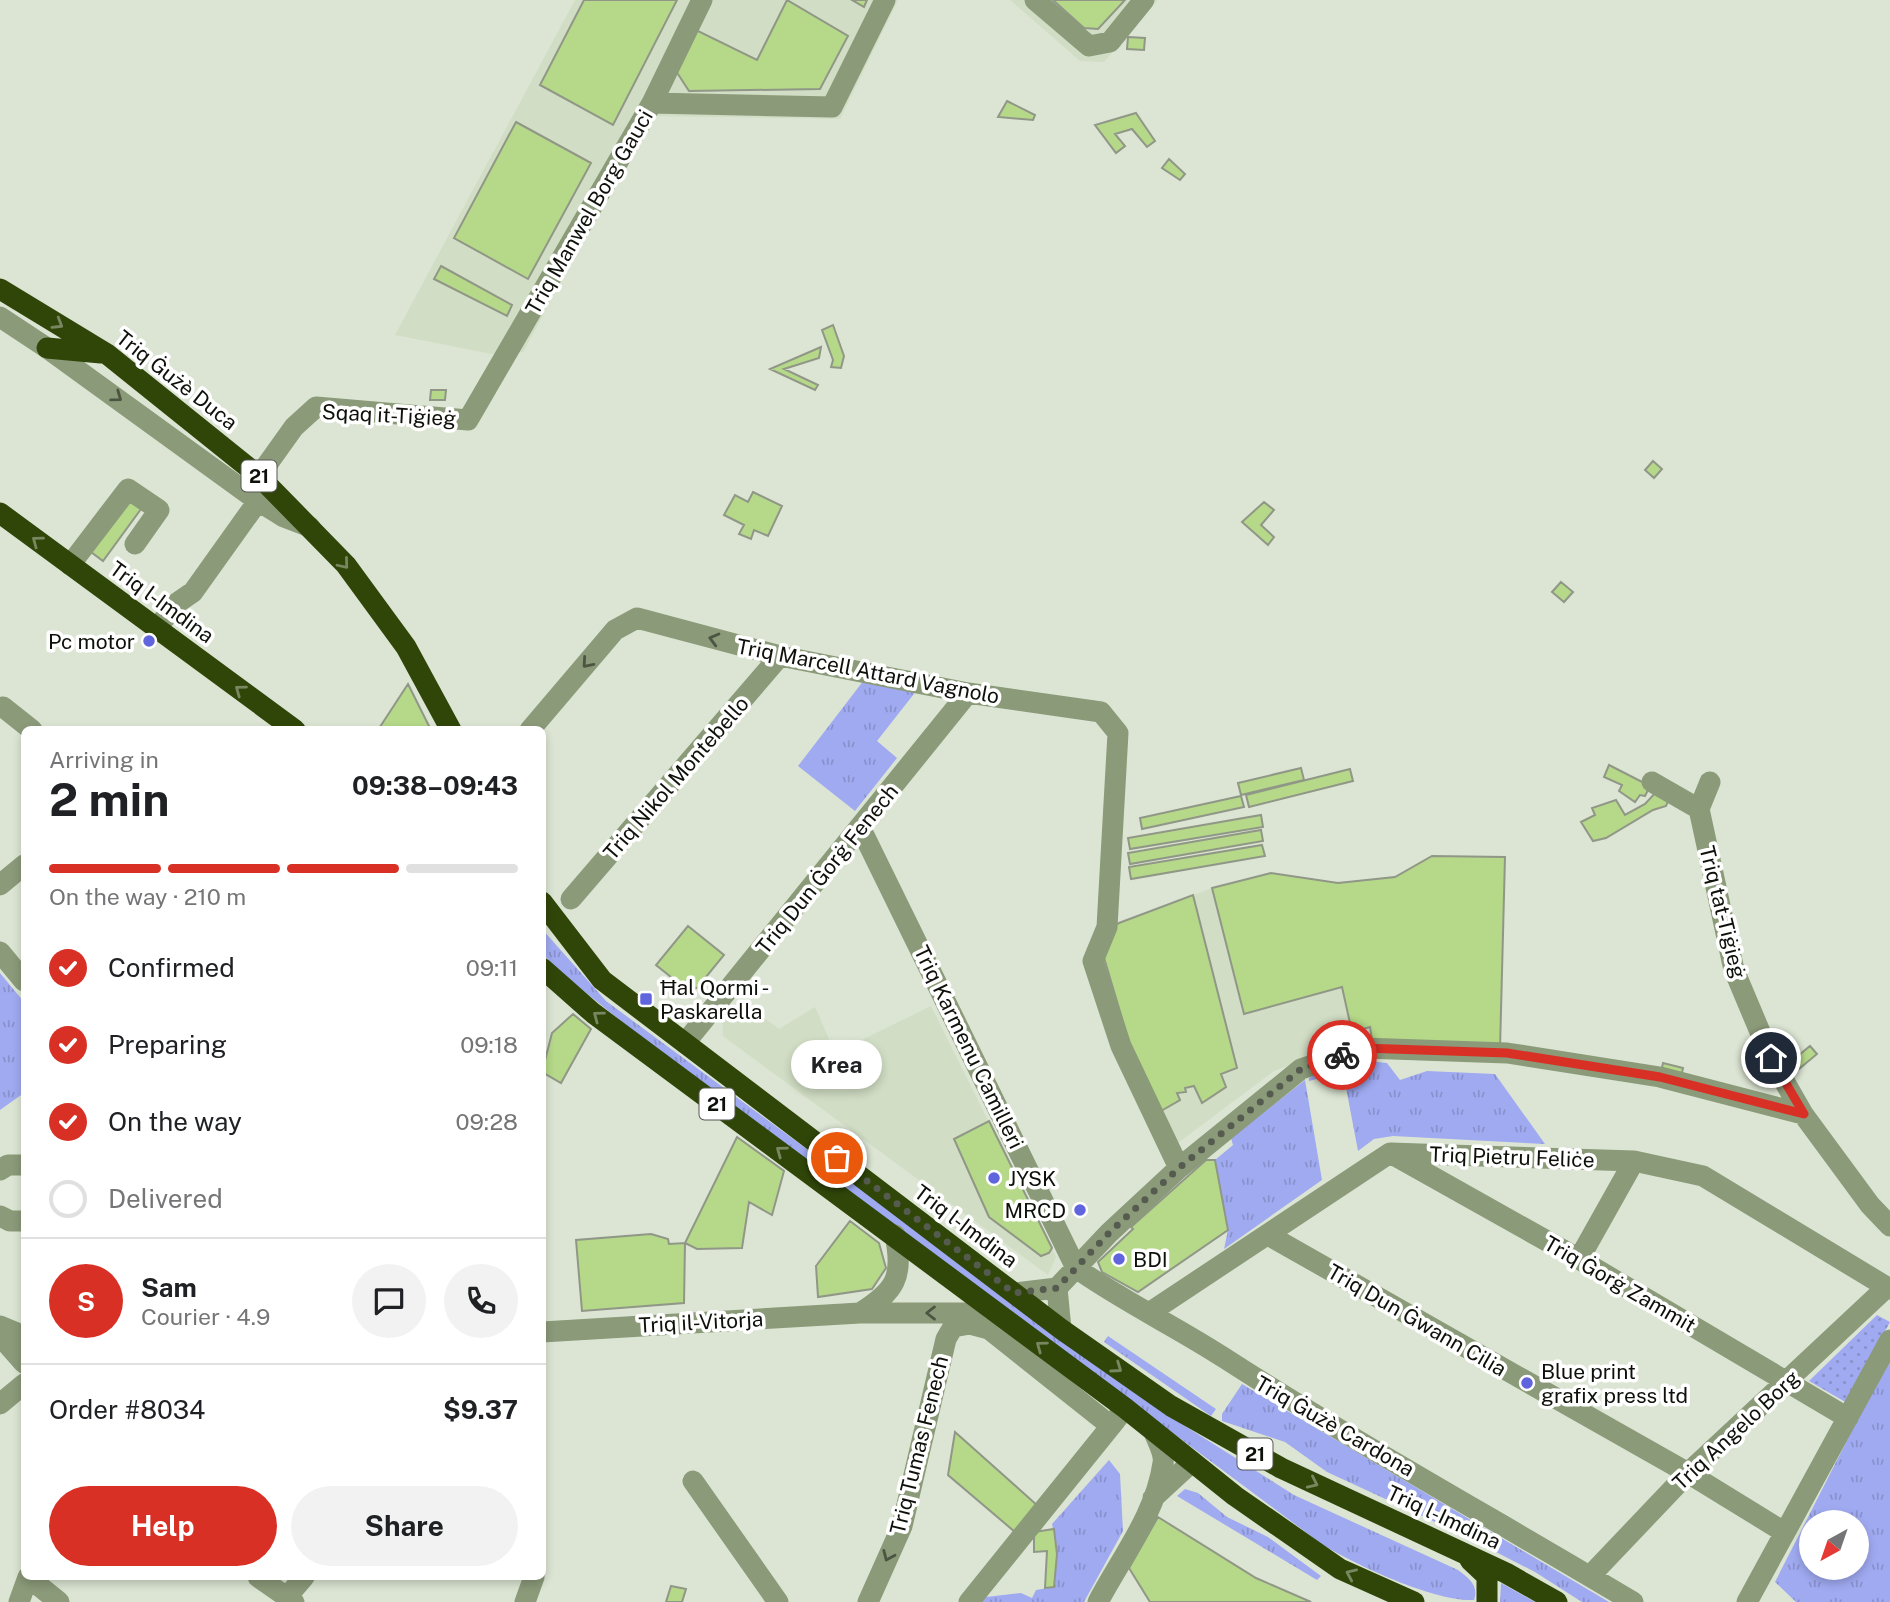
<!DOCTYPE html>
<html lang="en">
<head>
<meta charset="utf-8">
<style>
  :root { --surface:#fff; --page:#f2f2f2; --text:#202124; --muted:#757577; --line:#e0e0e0; --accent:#d93025 }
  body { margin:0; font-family:"Public Sans",sans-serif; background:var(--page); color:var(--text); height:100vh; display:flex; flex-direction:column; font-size:26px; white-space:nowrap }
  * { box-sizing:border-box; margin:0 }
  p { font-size:23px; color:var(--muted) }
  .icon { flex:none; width:38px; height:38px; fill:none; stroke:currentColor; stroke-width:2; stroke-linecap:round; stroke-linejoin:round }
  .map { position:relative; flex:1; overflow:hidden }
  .sheet { position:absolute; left:21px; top:726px; width:525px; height:854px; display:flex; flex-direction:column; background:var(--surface); border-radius:10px; box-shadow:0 4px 10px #0003 }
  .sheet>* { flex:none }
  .needle { width:46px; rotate:220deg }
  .buttons { position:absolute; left:1799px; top:1510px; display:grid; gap:14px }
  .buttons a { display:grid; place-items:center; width:70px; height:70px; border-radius:50%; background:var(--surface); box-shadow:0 4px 10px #0003; font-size:35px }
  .pin { position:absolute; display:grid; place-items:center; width:60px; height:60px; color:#fff; margin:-30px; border:4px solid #fff; border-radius:50%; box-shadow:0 2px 7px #0007 }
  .courier { position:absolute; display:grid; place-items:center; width:70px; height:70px; margin:-35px; border:5px solid #d93025; border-radius:50%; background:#fff; color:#222; box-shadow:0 2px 9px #0007 }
  .bubble { position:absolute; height:49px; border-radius:24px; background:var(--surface); box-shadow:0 4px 10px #0003; font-size:23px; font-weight:700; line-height:49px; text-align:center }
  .overview em { font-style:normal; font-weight:700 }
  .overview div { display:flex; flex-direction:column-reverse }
  .overview { display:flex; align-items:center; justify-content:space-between; height:119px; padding:0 28px }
  h1 { font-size:46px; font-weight:700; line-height:52px }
  .bar { display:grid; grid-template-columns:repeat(4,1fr); gap:10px 7px; align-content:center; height:84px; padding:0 28px }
  .bar i { height:9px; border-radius:5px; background:var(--line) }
  .bar .selected { background:var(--accent) }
  .bar p { grid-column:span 4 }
  .line { display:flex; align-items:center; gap:18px; padding:0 28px; border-top:2px solid var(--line) }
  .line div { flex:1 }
  .round { display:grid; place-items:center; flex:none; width:74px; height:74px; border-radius:37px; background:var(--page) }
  ol { padding:0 28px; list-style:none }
  li { display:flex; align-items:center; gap:21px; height:77px }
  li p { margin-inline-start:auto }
  li .icon { padding:7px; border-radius:50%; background:var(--accent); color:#fff; stroke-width:4 }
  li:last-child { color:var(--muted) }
  li i { width:38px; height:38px; border:4px solid var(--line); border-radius:50% }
  .primary-button { display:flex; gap:14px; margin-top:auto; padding:14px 28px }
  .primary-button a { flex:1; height:80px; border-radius:42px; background:var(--accent); color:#fff; font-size:28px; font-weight:700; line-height:80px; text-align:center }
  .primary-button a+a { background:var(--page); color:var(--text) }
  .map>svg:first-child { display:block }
  .built { fill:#d1ddc4 }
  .grass { fill:url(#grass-tufts); fill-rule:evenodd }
  .park { fill:url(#park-dots) }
  .building { fill:#b5d889; stroke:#909787; stroke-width:2 }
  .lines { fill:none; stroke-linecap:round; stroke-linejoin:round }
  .minor { stroke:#8b9a79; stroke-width:21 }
  .highway { stroke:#304609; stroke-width:21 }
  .oneway { stroke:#78875f }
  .oneway2 { stroke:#4c5542 }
  .done { stroke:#565b50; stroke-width:7; stroke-dasharray:0 12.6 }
  .route { stroke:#d93025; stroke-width:9 }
  .poi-dot { fill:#6165dd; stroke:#fff; stroke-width:2.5 }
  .labels { text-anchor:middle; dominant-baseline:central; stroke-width:7; stroke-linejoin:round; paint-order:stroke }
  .shield { fill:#fff; stroke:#565854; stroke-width:2 }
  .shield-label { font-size:19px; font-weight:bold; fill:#0e100a }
  .street-label { font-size:21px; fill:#0e100a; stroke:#fff }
  .poi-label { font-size:21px; fill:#0e100a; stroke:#fff; text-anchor:start }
</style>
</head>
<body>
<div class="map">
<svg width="1890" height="1602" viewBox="0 0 1890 1602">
  <defs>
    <pattern id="grass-tufts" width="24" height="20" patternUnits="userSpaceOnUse" patternTransform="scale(1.75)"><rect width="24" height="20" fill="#a0aaf1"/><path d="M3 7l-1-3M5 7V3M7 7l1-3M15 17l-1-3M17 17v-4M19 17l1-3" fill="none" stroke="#8991cd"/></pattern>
    <pattern id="park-dots" width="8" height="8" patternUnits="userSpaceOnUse" patternTransform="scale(1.75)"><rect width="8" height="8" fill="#a0aaf1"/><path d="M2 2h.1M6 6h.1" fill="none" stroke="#8991cd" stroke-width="1.8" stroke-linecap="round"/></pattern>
  </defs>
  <rect width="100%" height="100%" fill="#dce5d3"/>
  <!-- built -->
  <path class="built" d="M575 0H898L840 119 652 116 523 352 492 354 395 335Z
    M1010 0H1158L1104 62 1080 61Z
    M1432 856 1505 857 1500 1049 1354 1042 1274 1071 1178 1143 1161 1111 1100 957 1119 923 1212 888 1271 873 1338 883 1395 877Z
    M740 1000 779 1029 815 1007 835 1053 931 1006 1056 1257 1048 1275 723 1036 722 1021Z"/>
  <!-- grass -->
  <path class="grass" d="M864 680 917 690 877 741 897 758 855 811 798 766Z
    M542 929 606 1001 1166 1414 1294 1495 1458 1570C1469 1578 1479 1586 1474 1600 1435 1602 1356 1565 1323 1545L631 1029 560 972 543 954Z
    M0 973 24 1002V1093L0 1110Z
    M1348 1059 1387 1063 1400 1080 1427 1071 1495 1074 1545 1144 1393 1136 1374 1139 1358 1151 1343 1072 1309 1081V1078Z
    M1305 1080 1322 1180 1224 1249 1228 1230 1215 1160 1233 1145 1231 1138Z
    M1108 1336 1216 1409 1211 1416 1104 1342Z
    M1890 1356V1602H1796L1775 1582ZM1811 1522H1857V1568H1811Z
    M1242 1384 1609 1602H1582L1535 1572 1461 1534 1327 1472 1285 1442 1222 1421V1414Z
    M1109 1460 1120 1474 1123 1531 1084 1602H982L986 1597 1021 1593 1032 1598 1036 1590 1054 1587 1057 1551 1052 1524Z
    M1185 1489 1198 1493 1227 1517 1268 1537 1321 1576 1317 1580 1177 1496Z
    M1501 1583 1535 1602H1500Z"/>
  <!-- park -->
  <path class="park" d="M1877 1315 1890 1322 1847 1403 1809 1381Z"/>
  <!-- building -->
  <path class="building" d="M584 0H677L613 125 540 85Z
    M787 0 848 36 820 89 689 91 674 68 692 28 757 60Z
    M852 0H867L864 7Z
    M1053 0H1125L1098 29 1084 28Z
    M1128 37 1145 38 1144 50 1127 49Z
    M1007 101 1035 115 1033 120 998 117Z
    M1136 113 1155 141 1147 147 1132 129 1115 134 1125 146 1116 153 1095 125Z
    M516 122 591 163 528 279 454 238Z
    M1169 159 1185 174 1180 180 1162 168Z
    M441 266 512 305 507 316 434 279Z
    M833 325 844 356 841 368 831 367 833 360 822 330Z
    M821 347 819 358 784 369 818 385 815 390 770 369Z
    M431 390H446L445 400H430Z
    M1653 461 1662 469 1654 478 1645 470Z
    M753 492 782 506 768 536 754 530 751 539 739 534 744 525 724 515 735 495 748 502Z
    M130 501 141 509 103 561 91 552Z
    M1264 502 1274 510 1261 525 1274 537 1268 545 1242 522Z
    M1561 582 1573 592 1564 602 1552 592Z
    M408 684 431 730H378Z
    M1609 765 1650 786 1645 796 1640 795 1635 802 1619 791 1622 785 1604 777Z
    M1301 768 1304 780 1241 795 1238 783Z
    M1350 769 1353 781 1249 807 1246 795Z
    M1658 790 1670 797 1666 806 1653 810 1606 838 1593 841 1581 822 1595 815 1592 808 1616 800 1625 815 1645 804Z
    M1241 796 1244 807 1142 829 1140 818Z
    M1261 815 1263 827 1130 849 1128 838Z
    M1261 830 1263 841 1130 864 1128 853Z
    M1262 845 1265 856 1131 879 1129 867Z
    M1432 856 1505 857 1500 1049 1372 1040 1370 1027 1352 1032 1342 987 1244 1014 1212 888 1271 873 1338 883 1395 877Z
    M1193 895 1237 1068 1221 1074 1226 1087 1202 1103 1194 1086 1185 1088 1186 1092 1177 1093 1180 1100 1161 1111 1137 1069 1102 951 1112 928 1119 923Z
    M688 926 724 955 697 988 686 989 656 965Z
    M573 1014 591 1029 561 1083 542 1072 552 1033Z
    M1810 1046 1817 1054 1787 1079 1781 1070Z
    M1663 1063 1683 1068 1681 1077 1661 1072Z
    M989 1121 1052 1248 1049 1253 1041 1256 989 1217 954 1139Z
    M737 1137 784 1171 772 1215 749 1202 742 1248 697 1249 685 1243Z
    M1206 1160H1215L1228 1230 1138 1292 1102 1272 1098 1262 1133 1229 1131 1227Z
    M850 1221 879 1243 886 1268 872 1289 818 1297 816 1266Z
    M651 1234 668 1239 669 1244 685 1243 684 1303 582 1311 576 1240Z
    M955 1432 1038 1506 1015 1532 948 1475Z
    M1158 1517 1256 1578 1311 1602H1150L1129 1568Z
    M1054 1529 1057 1554 1054 1587 1045 1588 1047 1551 1034 1552V1532Z
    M671 1586 686 1589 682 1602H666Z"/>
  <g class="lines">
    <!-- minor -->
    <path class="minor" d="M1035 0 1089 46 1110 42 1144 0
      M652 103 832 107 885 0
      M0 317 47 348 258 501 284 517 310 527
      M259 476 294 427 316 407 468 420 652 103 702 0
      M70 565 128 489 159 510 135 544
      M156 629 177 603 193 592 258 501
      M3 707 32 730
      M530 730 615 630 637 618 780 656 968 693 1101 712 1118 733 1107 927 1093 961 1121 1046 1179 1168
      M1652 782 1699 809
      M1710 782 1699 809 1734 970 1771 1058 1803 1114 1870 1205 1890 1226
      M860 827 1076 1268
      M0 885 24 865
      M571 899 780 656
      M0 952 24 981
      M685 1043 968 693
      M1392 1154 1579 1259 1848 1418
      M0 1170 8 1165H24
      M0 1216 10 1221H24
      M1268 1235 1688 1473 1784 1532
      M1579 1259 1634 1161
      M1076 1268C1124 1302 1177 1327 1226 1359 1359 1445 1498 1521 1633 1602
      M1057 1288 1061 1329
      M1014 1293 1057 1288 1109 1233 1179 1168 1301 1069 1363 1048 1507 1053 1660 1077 1803 1114
      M860 1313C895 1291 904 1278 895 1235
      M1149 1313 1390 1153 1634 1161 1703 1176 1890 1289
      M0 1326 24 1336
      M542 1332 860 1313H976
      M0 1336 24 1363
      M0 1404 24 1384
      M693 1481 778 1602
      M1153 1498 1192 1462
      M1590 1576 1688 1473 1887 1287
      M28 1577 59 1602
      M258 1577 294 1602
      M286 1598 304 1577
      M19 1602 28 1577
      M525 1602 534 1577
      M868 1602 902 1526 946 1339 953 1327 970 1324 989 1329 1111 1426 1125 1408
      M969 1602 1111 1426
      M1098 1602C1121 1558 1156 1514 1163 1463 1165 1454 1157 1441 1154 1432
      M1747 1602 1890 1340"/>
    <!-- highway -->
    <path class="highway" d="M0 289 107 354 259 476 346 565 406 647 451 730
      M47 348 101 353
      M0 513 295 730
      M542 902 602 980 1061 1329 1171 1406 1281 1468 1506 1573 1557 1602
      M542 968 593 1013 1125 1408 1235 1496 1340 1569 1414 1602
      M1470 1560 1487 1576V1602"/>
  </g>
  <!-- one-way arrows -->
  <defs><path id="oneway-chevron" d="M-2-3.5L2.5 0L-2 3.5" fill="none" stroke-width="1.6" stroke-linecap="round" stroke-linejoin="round" transform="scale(1.75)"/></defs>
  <g class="oneway">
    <use href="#oneway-chevron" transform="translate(58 324) rotate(31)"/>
    <use href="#oneway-chevron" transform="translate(37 541) rotate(-143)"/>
    <use href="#oneway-chevron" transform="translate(344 564) rotate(50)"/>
    <use href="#oneway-chevron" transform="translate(240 690) rotate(-144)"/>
    <use href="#oneway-chevron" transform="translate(598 1016) rotate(-143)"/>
    <use href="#oneway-chevron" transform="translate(781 1151) rotate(-144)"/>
    <use href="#oneway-chevron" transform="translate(1041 1346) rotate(-144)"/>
    <use href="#oneway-chevron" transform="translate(1117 1368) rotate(35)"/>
    <use href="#oneway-chevron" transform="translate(1313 1483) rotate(25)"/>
    <use href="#oneway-chevron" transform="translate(1351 1574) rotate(-156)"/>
  </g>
  <g class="oneway2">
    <use href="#oneway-chevron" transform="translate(117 397) rotate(36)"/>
    <use href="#oneway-chevron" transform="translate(714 639) rotate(-165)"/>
    <use href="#oneway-chevron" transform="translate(587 663) rotate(131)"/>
    <use href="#oneway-chevron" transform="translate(931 1313) rotate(180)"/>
    <use href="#oneway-chevron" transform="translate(888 1556) rotate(114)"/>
  </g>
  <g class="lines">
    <!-- done -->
    <path class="done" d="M837 1158 1014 1293 1057 1288 1109 1233 1179 1168 1301 1069 1342 1055"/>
    <!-- route -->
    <path class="route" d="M1342 1055 1363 1048 1507 1053 1660 1077 1804 1114 1771 1058"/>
  </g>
  <!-- markers -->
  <g class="poi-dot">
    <circle cx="149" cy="641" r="7"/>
    <rect x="639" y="992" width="14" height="14" rx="3.5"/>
    <circle cx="994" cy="1178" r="7"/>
    <circle cx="1080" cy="1210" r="7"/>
    <circle cx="1119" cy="1259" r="7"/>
    <circle cx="1527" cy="1383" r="7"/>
  </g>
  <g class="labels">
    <!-- shield labels -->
    <g class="shield">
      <rect x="241.5" y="460.5" width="35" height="31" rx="5"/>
      <rect x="699.5" y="1088.5" width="35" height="31" rx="5"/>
      <rect x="1237.5" y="1438.5" width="35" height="31" rx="5"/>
    </g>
    <g class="shield-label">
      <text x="259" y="476">21</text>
      <text x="717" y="1104">21</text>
      <text x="1255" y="1454">21</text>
    </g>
    <!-- street labels -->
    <g class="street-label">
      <text transform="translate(589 212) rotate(-60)">Triq Manwel Borg Gauci</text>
      <text transform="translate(177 380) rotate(38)">Triq Ġużè Duca</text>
      <text transform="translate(389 415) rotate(3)">Sqaq it-Tiġieġ</text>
      <text transform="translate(162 602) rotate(36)">Triq l-Imdina</text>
      <text transform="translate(868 671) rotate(11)">Triq Marcell Attard Vagnolo</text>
      <text transform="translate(676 778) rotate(-49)">Triq Nikol Montebello</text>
      <text transform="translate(827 869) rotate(-51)">Triq Dun Ġorġ Fenech</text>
      <text transform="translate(1723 912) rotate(76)">Triq tat-Tiġieġ</text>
      <text transform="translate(969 1047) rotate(64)">Triq Karmenu Camilleri</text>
      <text transform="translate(1512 1157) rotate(2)">Triq Pietru Feliċe</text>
      <text transform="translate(966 1226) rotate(37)">Triq l-Imdina</text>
      <text transform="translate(1620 1284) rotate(30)">Triq Ġorġ Zammit</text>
      <text transform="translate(1417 1320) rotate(30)">Triq Dun Ġwann Cilia</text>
      <text transform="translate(701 1322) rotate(-3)">Triq il-Vitorja</text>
      <text transform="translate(1335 1426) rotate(30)">Triq Ġużè Cardona</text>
      <text transform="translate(1736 1430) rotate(-43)">Triq Angelo Borg</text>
      <text transform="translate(919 1445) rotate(-76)">Triq Tumas Fenech</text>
      <text transform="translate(1444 1517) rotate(25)">Triq l-Imdina</text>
    </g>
    <!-- poi labels -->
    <g class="poi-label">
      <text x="135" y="641" text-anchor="end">Pc motor</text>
      <text x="660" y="987">Ħal Qormi -<tspan x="660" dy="24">Paskarella</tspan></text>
      <text x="1008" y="1178">JYSK</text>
      <text x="1066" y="1210" text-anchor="end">MRCD</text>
      <text x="1133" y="1259">BDI</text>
      <text x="1541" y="1371">Blue print<tspan x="1541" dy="24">grafix press ltd</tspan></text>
    </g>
  </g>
</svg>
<div class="buttons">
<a><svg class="needle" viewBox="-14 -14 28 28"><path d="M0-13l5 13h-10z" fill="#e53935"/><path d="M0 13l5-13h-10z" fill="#757577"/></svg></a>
</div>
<div class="pin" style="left:837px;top:1158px;background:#ea580c"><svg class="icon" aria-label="bag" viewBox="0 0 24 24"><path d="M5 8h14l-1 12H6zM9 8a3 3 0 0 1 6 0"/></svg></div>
<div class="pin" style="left:1771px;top:1058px;background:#1f2937"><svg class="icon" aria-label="home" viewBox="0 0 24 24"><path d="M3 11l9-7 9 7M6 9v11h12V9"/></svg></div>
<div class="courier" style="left:1342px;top:1055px"><svg class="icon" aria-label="bike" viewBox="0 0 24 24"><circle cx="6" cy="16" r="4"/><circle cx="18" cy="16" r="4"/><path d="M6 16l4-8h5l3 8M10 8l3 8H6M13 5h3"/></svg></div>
<div class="bubble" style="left:791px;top:1040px;width:91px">Krea</div>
<section class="sheet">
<div class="overview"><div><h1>2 min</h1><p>Arriving in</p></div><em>09:38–09:43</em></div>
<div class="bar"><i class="selected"></i><i class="selected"></i><i class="selected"></i><i></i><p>On the way · 210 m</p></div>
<ol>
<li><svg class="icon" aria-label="check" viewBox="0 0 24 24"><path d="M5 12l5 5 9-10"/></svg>Confirmed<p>09:11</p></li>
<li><svg class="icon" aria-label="check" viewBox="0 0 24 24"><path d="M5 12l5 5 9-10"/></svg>Preparing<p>09:18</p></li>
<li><svg class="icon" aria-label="check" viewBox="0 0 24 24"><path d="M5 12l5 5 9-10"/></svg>On the way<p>09:28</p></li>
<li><i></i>Delivered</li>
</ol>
<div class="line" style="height:126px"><b class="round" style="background:var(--accent);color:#fff">S</b><div><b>Sam</b><p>Courier · 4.9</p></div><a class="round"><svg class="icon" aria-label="chat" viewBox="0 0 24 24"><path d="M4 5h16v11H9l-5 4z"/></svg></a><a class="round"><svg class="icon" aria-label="phone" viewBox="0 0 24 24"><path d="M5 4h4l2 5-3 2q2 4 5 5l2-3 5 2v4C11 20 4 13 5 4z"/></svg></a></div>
<div class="line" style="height:91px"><div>Order #8034</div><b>$9.37</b></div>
<div class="primary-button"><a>Help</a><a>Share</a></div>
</section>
</div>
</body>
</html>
